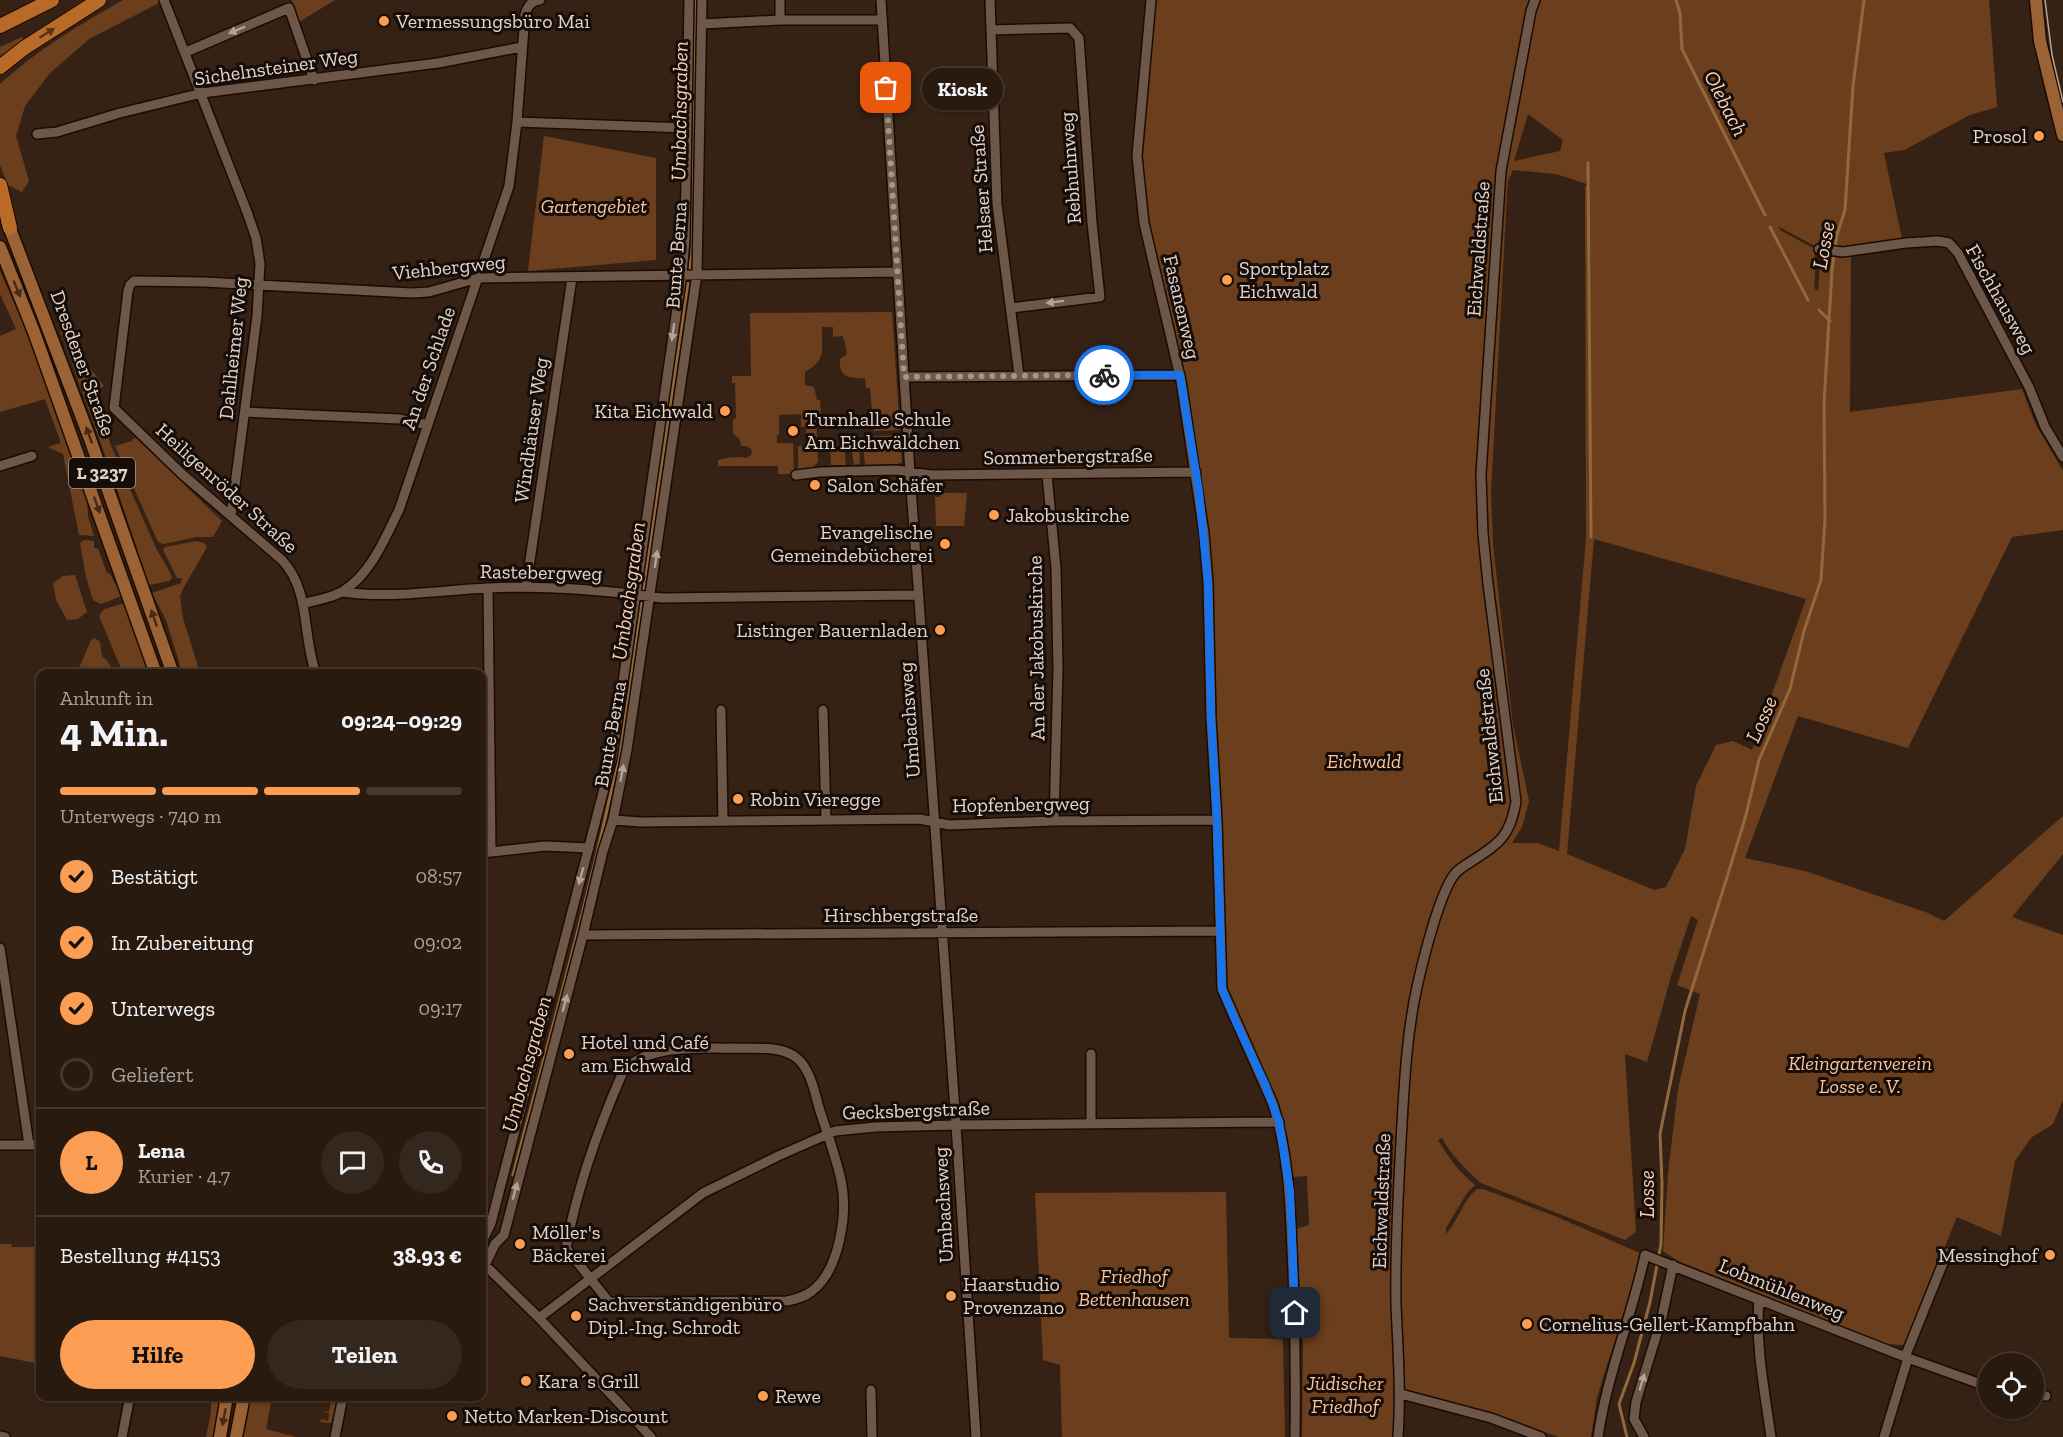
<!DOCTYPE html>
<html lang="de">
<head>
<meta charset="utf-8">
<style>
  :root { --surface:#281a0f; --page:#34271d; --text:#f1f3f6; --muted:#a5a19e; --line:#44382f; --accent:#fc9d54 }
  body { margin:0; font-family:"Zilla Slab",serif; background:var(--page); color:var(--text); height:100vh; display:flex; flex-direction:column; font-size:22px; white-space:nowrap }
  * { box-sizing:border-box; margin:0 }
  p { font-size:20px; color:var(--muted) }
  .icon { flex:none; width:33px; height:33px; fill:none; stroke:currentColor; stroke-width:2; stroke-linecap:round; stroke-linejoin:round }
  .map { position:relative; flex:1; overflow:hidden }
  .panel { position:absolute; left:36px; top:669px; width:450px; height:732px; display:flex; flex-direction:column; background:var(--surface); border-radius:12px; box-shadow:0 2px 4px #0004,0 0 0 2px var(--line) }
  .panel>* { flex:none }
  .fabs { position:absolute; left:1978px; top:1353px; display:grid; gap:12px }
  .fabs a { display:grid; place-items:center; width:66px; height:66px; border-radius:50%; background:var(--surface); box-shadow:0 2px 4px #0004,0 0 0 2px var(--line); font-size:30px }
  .pin { position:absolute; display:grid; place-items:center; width:51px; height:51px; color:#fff; margin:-26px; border-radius:12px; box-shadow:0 3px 9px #0006 }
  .courier { position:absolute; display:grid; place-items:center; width:60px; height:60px; margin:-30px; border:4px solid #1a73e8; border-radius:50%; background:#fff; color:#222; box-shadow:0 2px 8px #0007 }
  .bubble { position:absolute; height:42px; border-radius:21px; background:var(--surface); box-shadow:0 2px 4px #0004,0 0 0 2px var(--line); font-size:20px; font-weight:800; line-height:42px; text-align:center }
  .summary em { font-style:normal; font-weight:800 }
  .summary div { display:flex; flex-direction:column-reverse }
  .summary { display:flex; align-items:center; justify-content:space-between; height:102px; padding:0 24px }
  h1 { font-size:39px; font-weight:800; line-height:45px }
  .bar { display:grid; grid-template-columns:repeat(4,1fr); gap:9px 6px; align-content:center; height:72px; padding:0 24px }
  .bar i { height:8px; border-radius:4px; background:var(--line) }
  .bar .current { background:var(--accent) }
  .bar p { grid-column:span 4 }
  .line { display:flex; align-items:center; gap:15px; padding:0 24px; border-top:2px solid var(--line) }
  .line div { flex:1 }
  .round { display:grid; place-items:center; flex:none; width:63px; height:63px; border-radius:32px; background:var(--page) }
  ol { padding:0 24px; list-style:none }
  li { display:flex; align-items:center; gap:18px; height:66px }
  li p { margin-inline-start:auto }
  li .icon { padding:6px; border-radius:50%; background:var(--accent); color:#111; stroke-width:4 }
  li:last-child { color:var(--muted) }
  li i { width:33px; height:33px; border:3px solid var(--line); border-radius:50% }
  .cta { display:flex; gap:12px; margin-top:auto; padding:12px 24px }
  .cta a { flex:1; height:69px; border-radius:36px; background:var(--accent); color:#111; font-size:24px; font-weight:800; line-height:69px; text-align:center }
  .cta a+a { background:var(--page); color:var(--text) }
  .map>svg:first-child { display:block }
  .green { fill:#6b3f1d; fill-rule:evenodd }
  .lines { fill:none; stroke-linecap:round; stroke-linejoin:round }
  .stream { stroke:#94683d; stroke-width:3 }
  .minor-casing { stroke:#1b0b01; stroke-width:12 }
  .major-casing { stroke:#1b0b01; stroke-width:15 }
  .highway-casing { stroke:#1b0b01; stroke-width:16 }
  .minor { stroke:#6d5748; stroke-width:9 }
  .major { stroke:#9b6235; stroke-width:12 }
  .highway { stroke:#ba6a28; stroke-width:14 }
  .tram { stroke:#b3a59b; stroke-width:1.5 }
  .oneway { fill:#b2a297 }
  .oneway2 { fill:#583215 }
  .oneway3 { fill:#452b18 }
  .done { stroke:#a4968b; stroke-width:6; stroke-dasharray:0 10.8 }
  .route { stroke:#1a73e8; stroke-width:8 }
  .poi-dot { fill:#fc9d54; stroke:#160d08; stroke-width:2 }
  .labels { text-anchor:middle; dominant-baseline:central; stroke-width:6; stroke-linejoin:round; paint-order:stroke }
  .shield { fill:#160d08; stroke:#a39890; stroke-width:1.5 }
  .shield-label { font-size:18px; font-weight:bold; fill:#e0d4cb }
  .poi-label { font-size:20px; fill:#e0d4cb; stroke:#160d08; text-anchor:start }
  .street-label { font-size:20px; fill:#e0d4cb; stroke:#160d08 }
  .park-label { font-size:20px; font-style:italic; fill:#fac49f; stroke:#160d08 }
  .water-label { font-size:21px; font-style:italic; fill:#f5d1b8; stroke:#160d08 }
</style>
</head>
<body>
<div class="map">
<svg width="2063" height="1437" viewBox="0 0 2063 1437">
  <rect width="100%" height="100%" fill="#352214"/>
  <!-- green -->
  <path class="green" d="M123 0H158L159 3 89 39 50 73 25 106 16 136 29 181 22 192 8 185 0 165V84C37 50 79 25 123 0Z
    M292 0H335L299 22Z
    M1148 0H1989L1997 107 1970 115 1904 150 1884 153 1902 239 1851 247 1850 412 2022 389 2035 423 2063 471V530L2012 537 1908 748 1798 716 1745 858 1805 871 1928 913 1944 921 2063 816V854L2012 917 2063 935V1100L2053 1124 2031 1138 2015 1161 2001 1236 1957 1217 1904 1345 1886 1344 1678 1261 1663 1251 1668 1173 1678 1089 1700 994 1677 985 1698 920 1691 916 1672 973 1647 1062 1625 1054 1636 1232 1625 1240 1481 1183C1465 1169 1452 1156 1442 1138L1438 1140C1448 1157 1460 1173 1475 1185L1467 1193 1446 1228V1234C1458 1221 1463 1200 1477 1189H1483L1555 1216 1642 1254 1597 1397 1591 1437H1558L1494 1413 1405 1391 1403 1353 1396 1352 1397 1382 1393 1437H1302L1303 1344 1296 1229 1309 1225 1307 1176 1293 1177 1280 1150 1273 1113 1219 990 1205 586 1195 481 1135 156ZM1528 114 1563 140 1560 151 1514 161ZM1513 170 1556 174 1590 185V187L1585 186 1586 538 1559 851 1537 843H1512L1522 827 1529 801 1513 725 1493 544 1491 492 1507 194 1508 181ZM1779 227 1817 247 1821 254 1818 291 1814 288 1816 262 1813 248 1780 230ZM1594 539 1806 599 1752 750 1733 741 1716 745 1696 786 1685 849 1666 887 1654 890 1567 854Z
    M22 37 24 41 0 56V47Z
    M544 136 656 158V260L528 271Z
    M0 271 30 338 87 496 88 516 94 536 79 535 63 454 48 447 61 443 45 399 0 412V336L16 329 0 294Z
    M685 279H692L648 588 641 587Z
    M892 312 900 430 874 431 870 388H866L865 378C850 379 838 377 840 359L847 354 844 339 842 336 833 337V327H822C821 350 828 359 805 372V385L814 387 817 400H820L821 414 816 416 817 442 806 444V427H801V414L779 415V435H777V443H793L794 474H778V466H718V460C727 457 737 456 747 458L751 455 752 450 747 446H741L740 440 733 433V420L736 418 735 383H732V376H751L750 313Z
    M59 328 104 386 95 392 111 446 156 548 171 574 172 578 169 581 149 585 114 480Z
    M900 435 902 462 898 464 865 465 862 437Z
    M136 438 222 521 213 537H196L164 544 158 542 115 446 132 441V439Z
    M817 444 818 462 811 469 798 474V446Z
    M859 444 860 464 854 465 851 445Z
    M844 445 846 465H831L830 446Z
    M940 493H967L964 526H936L935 497H940Z
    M84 540 94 541V548L98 549 107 573 110 574 122 596 101 604 93 600 86 577 80 543Z
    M196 541 204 543 207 547 184 587 180 596 183 618 200 673H181L179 662 166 620 152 593 181 583 182 578H177L163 550 165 547Z
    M75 575 87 612 78 619 67 620 56 600 53 583 63 576Z
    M125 603 149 673H123L99 616 104 609Z
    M95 638 100 642 102 656 108 662 115 673H82L79 668 91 640Z
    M1226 1192 1229 1338 1283 1339 1285 1437H1062L1060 1365 1043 1360 1035 1193Z
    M0 1244H12L11 1247H38L37 1292 40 1299V1364L0 1356Z
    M250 1396 264 1397 263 1400 271 1402 266 1429 296 1437H242Z
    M211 1397H221L214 1437H206L211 1412Z
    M332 1397H337L332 1423 320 1422 321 1419 328 1421 329 1414 322 1411 329 1412Z"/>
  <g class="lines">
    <!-- stream -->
    <path class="stream" d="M1676 0 1680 13 1682 49 1765 215
      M1588 163 1591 537
      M1770 227 1808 300
      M1819 310 1830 321
      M513 1175C551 1030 593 886 622 739L692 253 696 0
      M1627 1437 1619 1404 1634 1363 1650 1302 1661 1244 1662 1183 1660 1134 1685 1011 1728 874 1746 815 1759 760 1790 689 1804 631 1821 580 1825 518 1824 403 1832 270 1837 235 1845 210 1853 86 1864 0"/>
    <defs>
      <path id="minor" d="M164 0 247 212 256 238 260 264 257 316 231 516
        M780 0V20
        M881 0 910 473 956 1125 976 1437
        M990 0 997 204 1019 375
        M1151 0 1137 156 1144 223 1181 381 1204 533 1208 583 1211 718 1217 820 1222 989 1273 1104C1288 1151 1290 1200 1292 1249 1295 1312 1296 1374 1295 1437
        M702 24 780 20H882
        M991 30 1070 28 1079 38 1092 223 1100 297 1011 308
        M186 52 289 8 314 80
        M517 122 687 128
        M37 134 57 132 120 113 202 93 438 63 522 47
        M1819 249 1843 252 1906 243 1938 241 1949 243 1958 253 2029 387 2045 427 2063 457
        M904 377 1180 375
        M245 412 399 419 428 425
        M0 466 32 456
        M796 475 820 472 896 470 931 475 1196 472
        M1047 475 1056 568 1058 668 1054 821
        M526 587 572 278
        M488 588 491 851
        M343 592C392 599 440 590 489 588 547 585 605 590 662 598L918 595
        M303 604C315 600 333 598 343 591 371 574 385 538 399 510L509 186 517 122 525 14C528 6 531 1 540 0
        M316 674C302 636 311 591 282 560L182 474 114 408 128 291 130 285 134 281 204 282 412 293 429 292 478 278 897 272
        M721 710 723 821
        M823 710 826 820
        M613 820 641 822 920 819 949 825 1054 821 1217 820
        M482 853 545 846 589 848
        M583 935 1220 931
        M0 948 29 1145
        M736 1048C755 1049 783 1045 798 1059 812 1072 815 1096 821 1114 828 1135 836 1158 841 1180 848 1212 840 1270 812 1291 805 1297 796 1299 787 1301L609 1302 566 1248C577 1188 598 1129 622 1074 642 1043 703 1049 736 1048Z
        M1091 1124V1054
        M0 1145H40
        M482 1242 491 1223 612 758 682 274 685 240 689 0
        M482 1262 539 1318 651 1437
        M485 1265 495 1244 504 1235 583 935 603 851 613 820 627 750 697 274 702 0
        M1759 1300C1755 1345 1765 1393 1771 1437
        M539 1318 703 1193 778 1156 835 1131 875 1127 956 1125 1279 1122
        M1905 1357 1947 1253
        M871 1390 872 1437
        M1401 1394 1491 1418 1541 1437
        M2034 1395 2046 1396
        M0 1436 5 1437
        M122 1437 130 1396
        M335 1437 343 1396
        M1398 1437C1401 1393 1398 1349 1396 1305 1395 1250 1398 1195 1401 1141 1404 1090 1406 1037 1417 987 1423 960 1439 895 1454 875 1458 869 1466 865 1472 861 1500 843 1510 836 1516 802L1488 584 1483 534 1481 474 1501 171 1531 11 1535 0
        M1598 1437C1607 1374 1632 1316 1645 1255L1908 1358 1989 1387
        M1644 1437 1634 1419 1636 1402 1662 1317 1673 1265
        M1884 1437 1908 1358"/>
      <path id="major" d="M2036 0 2040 41 2063 135
        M7 221 89 436 173 674
        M0 247 34 332 156 674
        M220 1437 227 1396
        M236 1437 244 1396"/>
      <path id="highway" d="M0 26 52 0
        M0 67 24 48 99 0
        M0 185 10 228"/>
    </defs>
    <!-- minor casing -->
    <use href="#minor" class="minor-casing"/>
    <!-- major casing -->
    <use href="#major" class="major-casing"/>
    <!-- highway casing -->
    <use href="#highway" class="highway-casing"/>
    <!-- minor -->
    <use href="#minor" class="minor"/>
    <!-- major -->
    <use href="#major" class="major"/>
    <!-- highway -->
    <use href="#highway" class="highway"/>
    <!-- tram -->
    <path class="tram" d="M2045 0 2052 55 2063 102"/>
  </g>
  <!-- one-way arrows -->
  <defs><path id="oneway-solid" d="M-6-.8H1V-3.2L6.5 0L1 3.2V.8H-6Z" transform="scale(1.5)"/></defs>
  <g class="oneway">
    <use href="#oneway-solid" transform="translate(237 30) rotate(157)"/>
    <use href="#oneway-solid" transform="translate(1055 302) rotate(173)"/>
    <use href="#oneway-solid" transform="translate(673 332) rotate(98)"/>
    <use href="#oneway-solid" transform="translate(656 559) rotate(-82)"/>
    <use href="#oneway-solid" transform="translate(622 773) rotate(-79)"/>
    <use href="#oneway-solid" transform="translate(581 876) rotate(105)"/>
    <use href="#oneway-solid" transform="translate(565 1003) rotate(-75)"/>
    <use href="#oneway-solid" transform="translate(515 1191) rotate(-75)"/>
    <use href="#oneway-solid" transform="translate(1642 1382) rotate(-74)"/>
  </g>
  <use class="oneway2" href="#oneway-solid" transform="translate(47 33) rotate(-32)"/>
  <g class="oneway3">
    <use href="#oneway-solid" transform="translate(17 289) rotate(68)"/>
    <use href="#oneway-solid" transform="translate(89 435) rotate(-110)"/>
    <use href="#oneway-solid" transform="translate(97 505) rotate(70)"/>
    <use href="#oneway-solid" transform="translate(154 618) rotate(-109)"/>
    <use href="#oneway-solid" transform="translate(224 1417) rotate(101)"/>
  </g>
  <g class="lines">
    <!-- done -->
    <path class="done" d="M886 88 904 377 1104 375"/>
    <!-- route -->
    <path class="route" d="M1104 375H1180L1181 381 1199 492 1208 583 1211 718 1217 820 1222 989 1236 1022 1265 1084 1279 1122 1290 1191 1295 1313"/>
  </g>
  <!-- markers -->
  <g class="poi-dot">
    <circle cx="384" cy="21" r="6"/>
    <circle cx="2039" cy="136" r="6"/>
    <circle cx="1227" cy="280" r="6"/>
    <circle cx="725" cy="411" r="6"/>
    <circle cx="793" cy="431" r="6"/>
    <circle cx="815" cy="485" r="6"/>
    <circle cx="994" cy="515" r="6"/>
    <circle cx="945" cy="544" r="6"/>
    <circle cx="940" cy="630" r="6"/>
    <circle cx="738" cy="799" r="6"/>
    <circle cx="569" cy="1054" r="6"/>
    <circle cx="520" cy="1244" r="6"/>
    <circle cx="2050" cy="1255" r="6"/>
    <circle cx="951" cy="1296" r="6"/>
    <circle cx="576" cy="1316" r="6"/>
    <circle cx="1527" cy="1324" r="6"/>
    <circle cx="526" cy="1381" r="6"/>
    <circle cx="763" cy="1396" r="6"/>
    <circle cx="452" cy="1416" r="6"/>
  </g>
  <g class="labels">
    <!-- shield labels -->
    <rect class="shield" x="69" y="458" width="66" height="30" rx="4.5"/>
    <g class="shield-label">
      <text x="102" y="473">L 3237</text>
    </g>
    <!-- poi labels -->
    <g class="poi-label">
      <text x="396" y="21">Vermessungsbüro Mai</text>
      <text x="2027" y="136" text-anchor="end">Prosol</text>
      <text x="1239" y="268">Sportplatz<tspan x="1239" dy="23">Eichwald</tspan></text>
      <text x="713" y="411" text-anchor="end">Kita Eichwald</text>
      <text x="805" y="419">Turnhalle Schule<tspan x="805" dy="23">Am Eichwäldchen</tspan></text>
      <text x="827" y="485">Salon Schäfer</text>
      <text x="1006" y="515">Jakobuskirche</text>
      <text x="933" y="532" text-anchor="end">Evangelische<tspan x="933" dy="23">Gemeindebücherei</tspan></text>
      <text x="928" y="630" text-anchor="end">Listinger Bauernladen</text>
      <text x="750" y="799">Robin Vieregge</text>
      <text x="581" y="1042">Hotel und Café<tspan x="581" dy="23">am Eichwald</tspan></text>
      <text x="532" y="1232">Möller's<tspan x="532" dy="23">Bäckerei</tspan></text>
      <text x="2038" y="1255" text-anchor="end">Messinghof</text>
      <text x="963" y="1284">Haarstudio<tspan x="963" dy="23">Provenzano</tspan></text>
      <text x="588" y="1304">Sachverständigenbüro<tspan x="588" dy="23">Dipl.-Ing. Schrodt</tspan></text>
      <text x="1539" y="1324">Cornelius-Gellert-Kampfbahn</text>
      <text x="538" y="1381">Kara´s Grill</text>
      <text x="775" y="1396">Rewe</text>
      <text x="464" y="1416">Netto Marken-Discount</text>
    </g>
    <!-- street labels -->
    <g class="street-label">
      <text transform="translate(276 67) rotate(-8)">Sichelnsteiner Weg</text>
      <text transform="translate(1070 168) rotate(-94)">Rebhuhnweg</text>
      <text transform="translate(981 189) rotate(-94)">Helsaer Straße</text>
      <text transform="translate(1478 249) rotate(-86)">Eichwaldstraße</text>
      <text transform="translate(676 255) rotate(-86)">Bunte Berna</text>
      <text transform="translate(449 267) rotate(-6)">Viehbergweg</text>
      <text transform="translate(2001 299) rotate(61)">Fischhausweg</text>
      <text transform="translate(1182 307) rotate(77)">Fasanenweg</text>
      <text transform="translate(233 348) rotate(-84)">Dahlheimer Weg</text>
      <text transform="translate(83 363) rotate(70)">Dresdener Straße</text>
      <text transform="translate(428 368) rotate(-71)">An der Schlade</text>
      <text transform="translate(531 430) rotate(-82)">Windhäuser Weg</text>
      <text transform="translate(1068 456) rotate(-1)">Sommerbergstraße</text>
      <text transform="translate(227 488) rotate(42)">Heiligenröder Straße</text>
      <text transform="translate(541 572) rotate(1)">Rastebergweg</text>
      <text transform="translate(1036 648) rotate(-91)">An der Jakobuskirche</text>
      <text transform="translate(909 720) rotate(-94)">Umbachsweg</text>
      <text transform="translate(610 734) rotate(-80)">Bunte Berna</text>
      <text transform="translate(1489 736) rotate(-96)">Eichwaldstraße</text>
      <text transform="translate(1021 804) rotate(-1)">Hopfenbergweg</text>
      <text x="901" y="915">Hirschbergstraße</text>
      <text transform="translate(916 1110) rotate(-2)">Gecksbergstraße</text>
      <text transform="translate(1381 1201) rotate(-88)">Eichwaldstraße</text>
      <text transform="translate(943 1205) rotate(-93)">Umbachsweg</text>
      <text transform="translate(1782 1289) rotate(22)">Lohmühlenweg</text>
    </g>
    <!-- park labels -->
    <g class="park-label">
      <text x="594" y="206">Gartengebiet</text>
      <text x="1364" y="761">Eichwald</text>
      <text x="1860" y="1063">Kleingartenverein<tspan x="1860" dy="23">Losse e. V.</tspan></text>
      <text x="1134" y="1276">Friedhof<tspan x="1134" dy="23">Bettenhausen</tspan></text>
      <text x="1345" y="1383">Jüdischer<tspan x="1345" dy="23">Friedhof</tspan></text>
    </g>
    <!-- water labels -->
    <g class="water-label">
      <text transform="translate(1726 103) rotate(63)">Olebach</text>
      <text transform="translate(679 111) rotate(-89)">Umbachsgraben</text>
      <text transform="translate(1823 245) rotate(-80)">Losse</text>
      <text transform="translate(628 591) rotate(-82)">Umbachsgraben</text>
      <text transform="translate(1761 719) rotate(-66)">Losse</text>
      <text transform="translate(526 1064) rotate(-75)">Umbachsgraben</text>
      <text transform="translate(1646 1194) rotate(-90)">Losse</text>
    </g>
  </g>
</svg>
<div class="fabs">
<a><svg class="icon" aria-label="locate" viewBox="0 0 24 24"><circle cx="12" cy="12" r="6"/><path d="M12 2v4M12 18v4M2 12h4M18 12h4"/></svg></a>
</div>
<div class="pin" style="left:886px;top:88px;background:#ea580c"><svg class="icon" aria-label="bag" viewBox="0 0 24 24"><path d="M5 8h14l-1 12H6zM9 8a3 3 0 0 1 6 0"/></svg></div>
<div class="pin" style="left:1295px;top:1313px;background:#1f2937"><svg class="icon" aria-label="home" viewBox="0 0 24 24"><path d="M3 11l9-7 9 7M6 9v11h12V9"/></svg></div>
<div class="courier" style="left:1104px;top:375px"><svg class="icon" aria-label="bike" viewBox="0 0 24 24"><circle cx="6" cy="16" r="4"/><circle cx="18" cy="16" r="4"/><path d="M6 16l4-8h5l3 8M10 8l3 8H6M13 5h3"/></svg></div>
<div class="bubble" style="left:922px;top:68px;width:81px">Kiosk</div>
<section class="panel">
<div class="summary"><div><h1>4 Min.</h1><p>Ankunft in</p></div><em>09:24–09:29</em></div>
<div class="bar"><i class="current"></i><i class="current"></i><i class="current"></i><i></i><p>Unterwegs · 740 m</p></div>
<ol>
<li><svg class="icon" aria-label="check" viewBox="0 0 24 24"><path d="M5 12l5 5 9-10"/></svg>Bestätigt<p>08:57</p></li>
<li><svg class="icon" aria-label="check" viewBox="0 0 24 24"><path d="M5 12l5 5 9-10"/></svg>In Zubereitung<p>09:02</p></li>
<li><svg class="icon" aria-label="check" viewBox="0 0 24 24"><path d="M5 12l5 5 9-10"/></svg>Unterwegs<p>09:17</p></li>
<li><i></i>Geliefert</li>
</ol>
<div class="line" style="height:108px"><b class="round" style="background:var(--accent);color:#111">L</b><div><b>Lena</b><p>Kurier · 4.7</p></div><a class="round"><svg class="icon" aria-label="chat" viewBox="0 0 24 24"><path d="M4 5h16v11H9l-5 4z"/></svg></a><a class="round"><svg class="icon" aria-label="phone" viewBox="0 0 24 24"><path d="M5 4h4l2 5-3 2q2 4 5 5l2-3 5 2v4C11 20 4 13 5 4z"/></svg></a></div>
<div class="line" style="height:78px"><div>Bestellung #4153</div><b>38.93 €</b></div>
<div class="cta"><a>Hilfe</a><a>Teilen</a></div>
</section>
</div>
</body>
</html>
